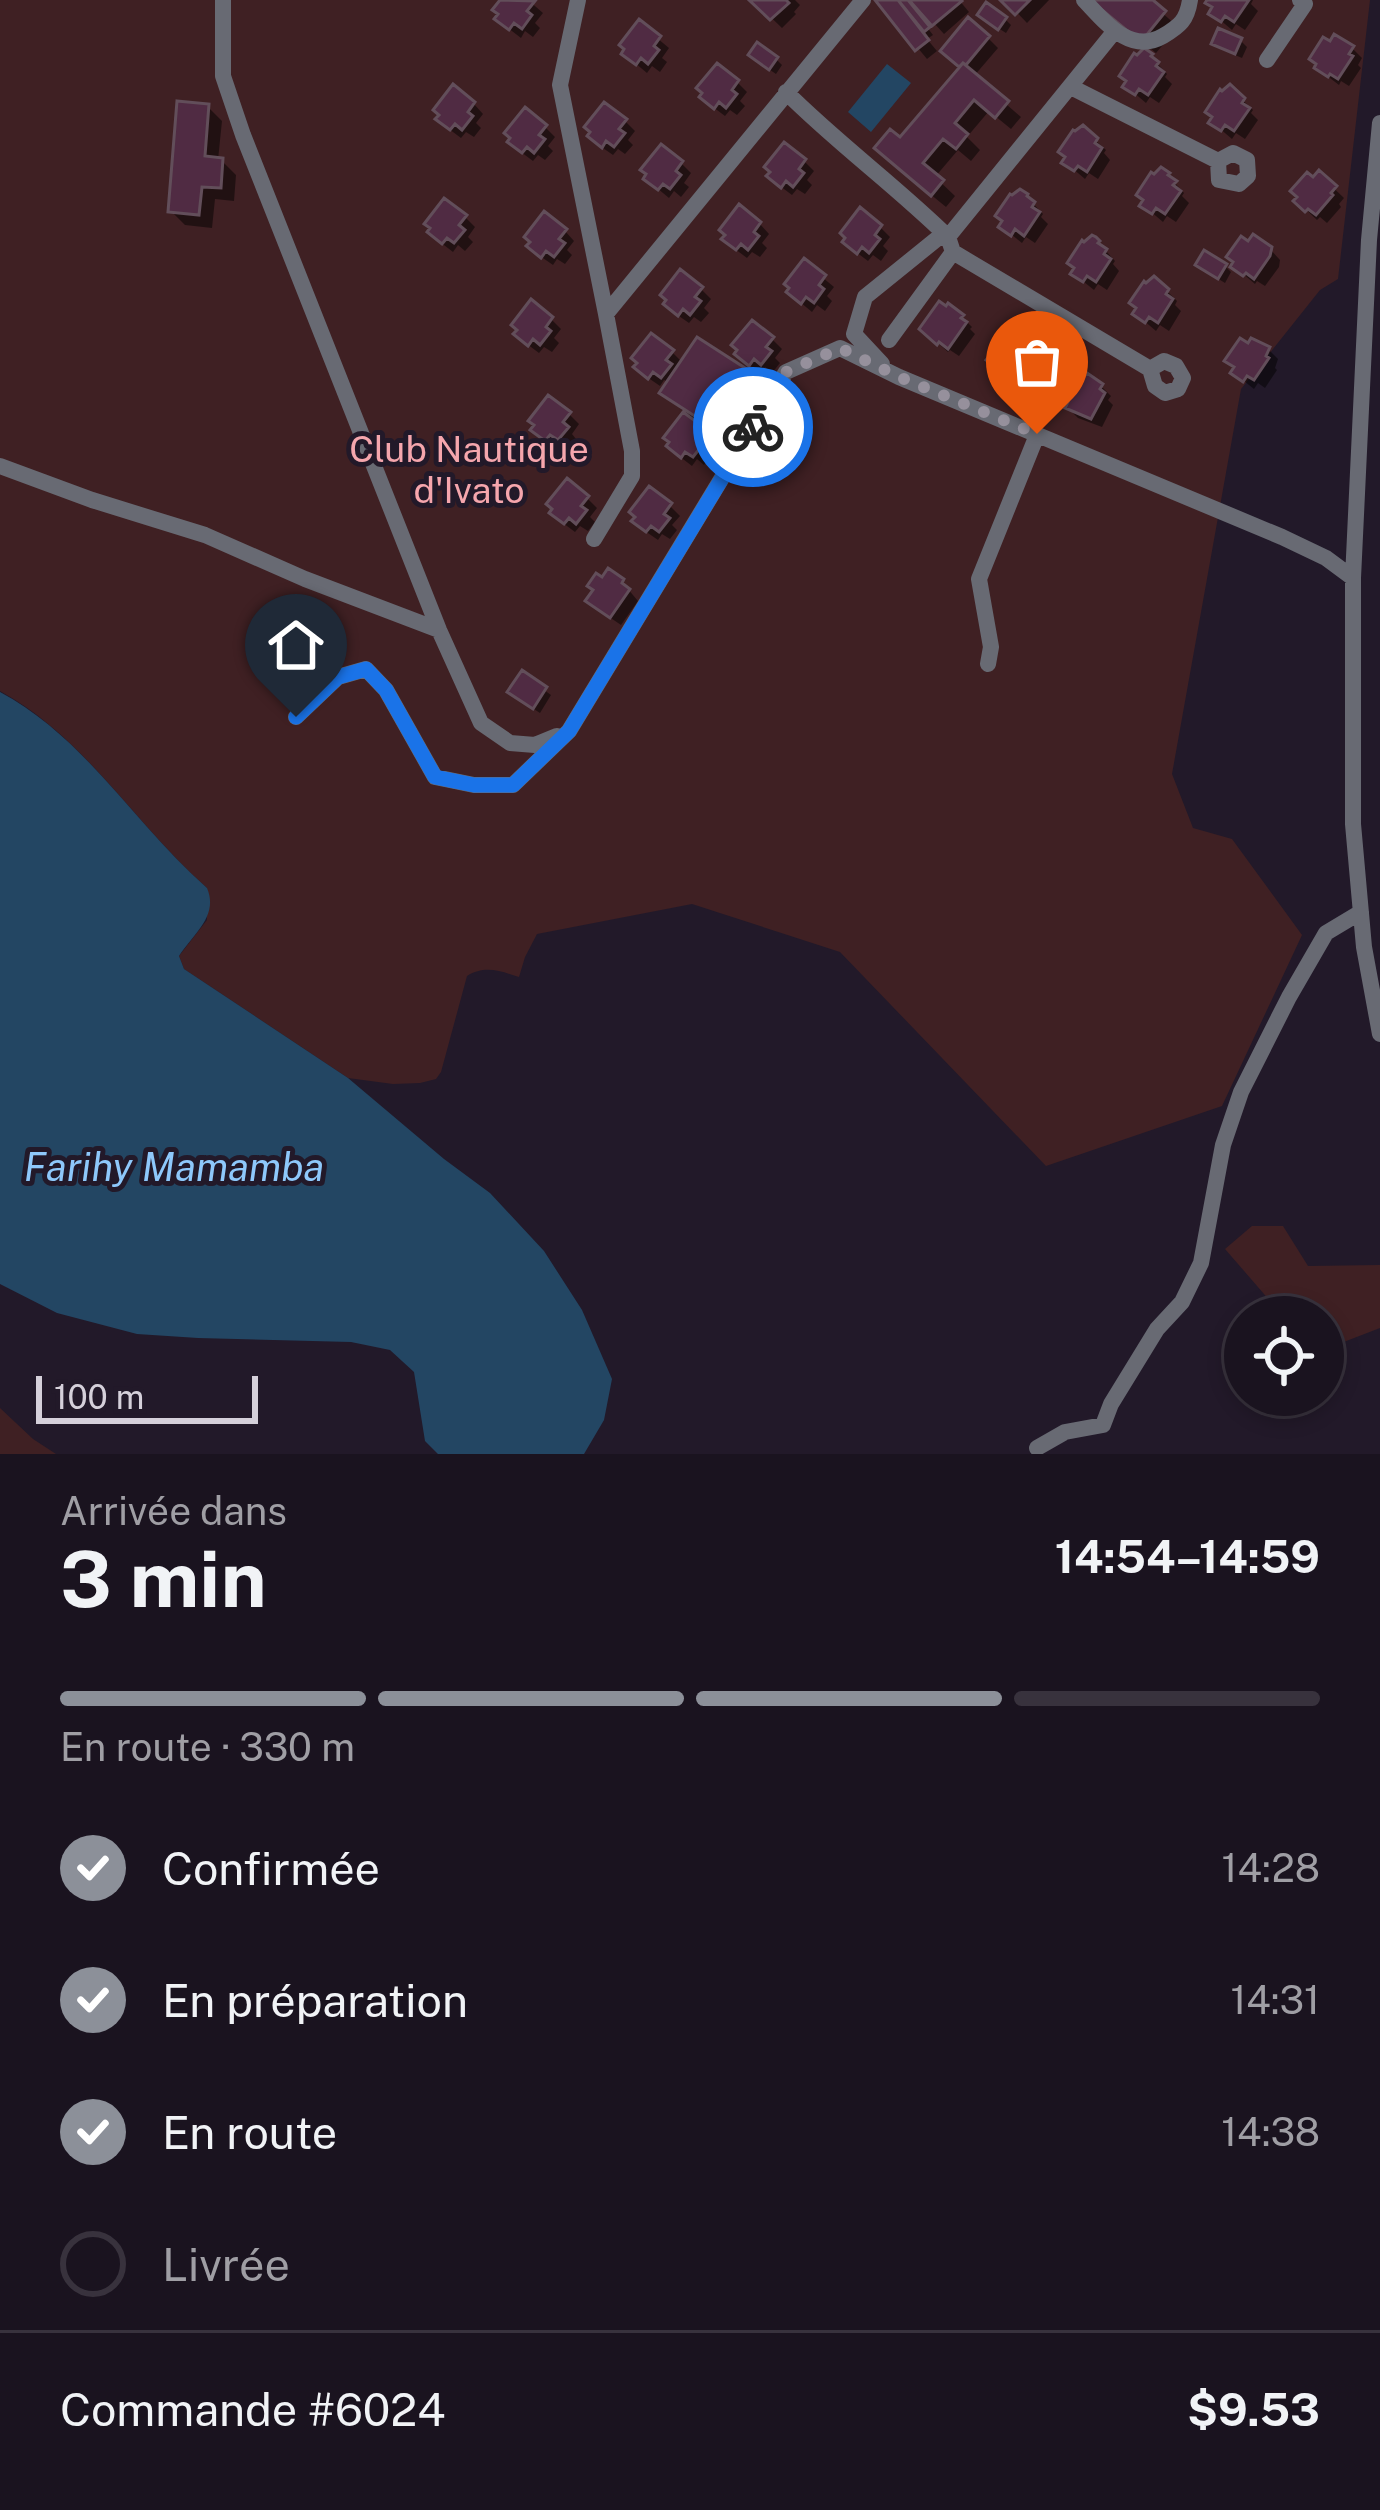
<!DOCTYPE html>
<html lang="fr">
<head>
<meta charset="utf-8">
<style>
  :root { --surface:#1a131f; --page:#27202c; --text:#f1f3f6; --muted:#9f9ea4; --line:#38323d; --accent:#8c9099 }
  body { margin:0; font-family:"Public Sans",sans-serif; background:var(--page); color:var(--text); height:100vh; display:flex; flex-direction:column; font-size:45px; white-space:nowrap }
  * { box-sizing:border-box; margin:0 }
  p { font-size:39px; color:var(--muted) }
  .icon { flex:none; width:66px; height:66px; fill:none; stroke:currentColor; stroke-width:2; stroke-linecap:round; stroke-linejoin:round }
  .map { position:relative; height:1454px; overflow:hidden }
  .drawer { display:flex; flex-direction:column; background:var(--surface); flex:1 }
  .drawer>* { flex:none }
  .tools { position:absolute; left:1224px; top:1296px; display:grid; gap:24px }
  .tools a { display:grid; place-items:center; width:120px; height:120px; border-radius:50%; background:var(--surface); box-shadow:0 6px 18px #0003,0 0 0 3px var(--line); font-size:60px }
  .scale { position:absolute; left:36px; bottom:30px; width:222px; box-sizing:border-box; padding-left:12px; border:6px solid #d5d0da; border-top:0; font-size:33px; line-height:42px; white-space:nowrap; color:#d5d0da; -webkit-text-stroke:9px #221929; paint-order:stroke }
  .pin { position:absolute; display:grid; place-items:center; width:102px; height:102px; color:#fff; margin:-123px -51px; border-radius:50% 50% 50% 0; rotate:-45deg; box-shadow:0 0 12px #0007 }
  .pin .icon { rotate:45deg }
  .courier { position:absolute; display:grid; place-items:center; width:120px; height:120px; margin:-60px; border:9px solid #1a73e8; border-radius:50%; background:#fff; color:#222; box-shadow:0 3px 15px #0007 }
  .overview em { font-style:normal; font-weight:700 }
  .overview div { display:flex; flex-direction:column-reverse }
  .overview { display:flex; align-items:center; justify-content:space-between; height:204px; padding:0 60px }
  h1 { font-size:78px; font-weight:700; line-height:90px }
  .bar { display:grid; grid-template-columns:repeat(4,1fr); gap:18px 12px; align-content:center; height:144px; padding:0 60px }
  .bar i { height:15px; border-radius:9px; background:var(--line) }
  .bar .selected { background:var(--accent) }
  .bar p { grid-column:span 4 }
  .line { display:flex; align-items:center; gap:30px; padding:0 60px; border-top:3px solid var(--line) }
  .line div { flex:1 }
  ol { padding:0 60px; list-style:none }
  li { display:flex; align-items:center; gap:36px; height:132px }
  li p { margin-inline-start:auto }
  li .icon { padding:12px; border-radius:50%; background:var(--accent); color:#fff; stroke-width:4 }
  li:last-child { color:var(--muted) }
  li i { width:66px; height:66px; border:6px solid var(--line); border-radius:50% }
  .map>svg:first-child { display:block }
  .green { fill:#3f2023 }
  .water { fill:#234663 }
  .shadow { fill:#0007 }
  .building { fill:#502b43; stroke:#624e5a; stroke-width:3 }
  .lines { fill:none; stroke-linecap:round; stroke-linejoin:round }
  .minor { stroke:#686a73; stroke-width:16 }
  .done { stroke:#96909c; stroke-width:12; stroke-dasharray:0 21.6 }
  .route { stroke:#1a73e8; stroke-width:15 }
  .labels { text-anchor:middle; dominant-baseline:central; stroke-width:10; stroke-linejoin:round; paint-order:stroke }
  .park-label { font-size:36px; fill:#f5a6ad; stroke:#221929 }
  .water-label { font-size:39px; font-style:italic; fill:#8ec8fb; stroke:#221929 }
</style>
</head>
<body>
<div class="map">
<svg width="1380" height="1454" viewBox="0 0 1380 1454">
  <rect width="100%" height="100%" fill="#221929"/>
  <!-- green -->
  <path class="green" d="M0 0H1370L1338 279 1320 290 1241 389 1172 774 1193 828 1232 839 1302 935 1222 1106 1046 1166 840 952 692 904 537 934 525 957 519 977C500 971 485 965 467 976L441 1072 436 1079 420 1083 393 1084 348 1078 184 969 179 956 207 920V888C135 825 86 738 0 691Z
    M1252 1226H1283L1308 1266 1380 1265V1328L1323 1350V1317H1284L1225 1249Z
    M0 1408 33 1439 56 1454H0Z"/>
  <!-- water -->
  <path class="water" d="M887 64 911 83 871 132 848 112Z
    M0 692C86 738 135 825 207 888 219 916 193 934 179 956L184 969 348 1078 444 1159 490 1193 544 1251 582 1310 612 1379 604 1420 584 1454H438L425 1441 414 1372 390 1350 351 1342 198 1338 137 1334 57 1313 0 1284Z"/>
  <!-- shadow -->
  <path class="shadow" d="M503 0H528L543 13 535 23 540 28 533 37 525 31 521 38 508 28 496 10Z
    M753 0H795L800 5 794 12 796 14 782 28Z
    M878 0H906L933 35 927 39 937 51 927 59Z
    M913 0H959L969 12 944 34Z
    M1005 0H1049L1027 23Z
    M1148 0 1178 27 1156 53 1101 8Z
    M1211 0H1253L1251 4 1258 11 1245 30 1236 24 1232 30 1212 13 1215 9Z
    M1005 19 1011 25 1006 33 987 21Z
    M639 23 669 48 662 58 667 62 660 72 652 66 647 73 635 63Z
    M988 38 998 48 974 76 1021 117 1011 129 989 111 967 137 980 150 971 161 958 150 935 177 955 196 946 207 891 162 900 142 963 68 944 51Z
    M1241 41 1247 47 1242 58 1221 49 1215 43Z
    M1352 48 1362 58 1358 65 1361 68 1349 86 1341 81 1339 85 1317 68Z
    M1147 52 1167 74 1165 77 1172 84 1159 103 1150 97 1146 103 1126 86Z
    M776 59 782 65 776 74 757 61Z
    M737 82 747 92 740 101 745 106 737 115 730 110 725 116 713 107Z
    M1230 88 1253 110 1251 113 1258 120 1245 139 1236 133 1232 139 1212 122Z
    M474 104 483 114 476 123 481 128 474 137 466 132 461 138 449 129Z
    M208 107 222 121 218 160 222 161 236 175 234 201 215 199 212 228 185 225 171 211Z
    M625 121 635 131 628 140 633 145 625 154 618 149 613 155 600 146Z
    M545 127 555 137 548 146 553 151 545 160 538 155 533 161 521 152Z
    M1083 129 1106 150 1104 153 1110 160 1098 179 1089 173 1085 179 1065 162Z
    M804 161 814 171 807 180 812 185 805 194 797 189 792 195 780 186Z
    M681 163 691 173 684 183 689 187 681 197 674 191 669 198 657 188 650 175Z
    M1164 171 1184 193 1182 196 1189 203 1176 222 1167 216 1163 222 1143 205Z
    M1320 175 1344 198 1339 204 1341 207 1327 223 1320 217 1317 220 1297 201Z
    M1026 196 1043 214 1041 217 1048 224 1035 243 1026 237 1022 243 1002 227Z
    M465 217 475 227 468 237 473 242 465 251 458 245 453 252 440 242Z
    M760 224 769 234 762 243 767 248 760 257 752 252 747 258 735 249Z
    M880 227 890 237 883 246 888 251 881 261 873 255 868 261 856 252Z
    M565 231 574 241 567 250 572 255 565 264 557 259 553 265 540 256Z
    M1095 239 1115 261 1113 264 1119 271 1107 290 1098 284 1094 290 1074 274Z
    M1270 249 1280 260 1279 267 1265 286 1257 281 1255 284 1234 266Z
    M804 262 834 287 827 296 832 301 825 311 817 305 812 312 800 302Z
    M1225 266 1231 272 1225 283 1204 270Z
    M1160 284 1177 301 1175 305 1181 311 1169 331 1160 325 1156 331 1136 314Z
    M701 289 711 299 704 308 709 313 701 322 694 317 689 323 676 314Z
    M962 317 972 327 970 329 975 334 959 356 950 350 948 352 922 329Z
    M551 319 561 329 554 338 559 343 552 352 544 347 539 353 527 344Z
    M772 339 782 349 775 358 780 363 772 373 765 367 760 373 748 364Z
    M1014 342 1037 362 1033 367 1038 372 1025 392 1002 380 993 370Z
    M1268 349 1278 359 1275 368 1277 370 1265 388 1258 383 1254 389 1234 373Z
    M672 352 683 363 743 371 757 384 722 436 695 418 693 421 714 441 706 450 711 455 704 465 697 459 692 466 679 456 667 437 686 413 663 393 670 383 664 380 660 386 647 377Z
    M1101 386 1111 396 1108 400 1113 405 1102 427 1078 418 1068 408Z
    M569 414 579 424 572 434 576 439 569 448 562 443 557 449 544 439Z
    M587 498 597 508 590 517 595 522 588 531 580 526 575 532 563 523Z
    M670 506 680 516 672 525 677 530 670 539 662 534 658 540 645 531Z
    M622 582 638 601 621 625 599 610Z
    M523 675 551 695 540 713 517 698Z"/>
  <!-- building -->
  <path class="building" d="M500 0 535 1 527 11 532 15 522 29 514 23 509 30 494 19 498 14 492 10Z
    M749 0H786L789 3 770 20Z
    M875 0H898L929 40 915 51Z
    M898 0H908L930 27 924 32Z
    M909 0H961L962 1 932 26Z
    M1000 0H1030L1015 15Z
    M1090 0H1153L1166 11 1141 42Z
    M1207 0H1249L1234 22 1225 16 1221 22 1208 14 1212 7 1205 3Z
    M986 2 1007 17 998 30 977 15Z
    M968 17 990 36 966 65 963 63 959 67 940 51Z
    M639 19 661 36 654 46 659 50 648 64 641 58 636 65 621 54 624 49 619 45Z
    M1218 28 1242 38 1235 54 1211 44Z
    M1334 34 1354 46 1349 54 1353 56 1338 79 1330 74 1328 77 1314 68 1316 64 1309 59 1323 37 1330 41Z
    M757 42 778 57 769 70 748 55Z
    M1144 48 1153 54 1151 56 1159 62 1156 66 1164 72 1148 95 1139 89 1135 95 1122 87 1126 81 1119 76 1134 53 1137 55Z
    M717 63 739 80 732 90 737 94 726 108 719 102 714 109 699 97 702 93 696 88Z
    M963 63 1009 101 995 118 974 100 955 123 968 134 956 149 943 139 923 163 944 180 931 196 874 148 890 129 900 137Z
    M453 84 475 102 468 112 473 116 462 130 455 124 450 130 435 119 439 115 433 110Z
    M1230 84 1245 98 1242 103 1250 108 1234 131 1225 125 1221 131 1208 123 1212 117 1205 112 1220 89 1222 91Z
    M177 101 209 104 205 156 223 158 221 188 202 187 199 215 168 212Z
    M604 102 627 119 619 129 625 133 614 147 606 141 602 148 587 136 590 132 584 127Z
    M525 107 547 125 539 135 545 139 534 153 527 147 522 153 507 142 510 138 504 133Z
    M1083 125 1098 138 1095 143 1102 148 1087 172 1078 166 1074 171 1061 163 1065 157 1058 152 1073 130 1075 131Z
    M784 142 806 159 799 169 804 173 793 187 786 181 781 188 766 176 770 172 764 167Z
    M661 144 683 161 676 171 681 175 670 189 663 184 658 190 643 179 646 174 640 170Z
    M1161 167 1170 173 1168 175 1177 181 1173 185 1181 191 1165 214 1156 208 1152 214 1139 206 1143 200 1136 195 1151 172 1154 174Z
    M1319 170 1337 186 1331 193 1333 195 1316 215 1308 209 1305 212 1293 201 1297 197 1290 191 1307 172 1313 177Z
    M1020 189 1028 194 1027 196 1035 202 1032 207 1040 212 1024 236 1015 229 1011 236 998 227 1002 221 995 216 1010 194 1012 195Z
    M444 198 467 215 459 225 465 230 454 243 447 238 442 244 427 232 430 228 424 224Z
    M739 204 761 222 754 232 759 236 748 250 741 244 736 250 721 239 725 235 719 230Z
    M860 207 882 225 875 235 880 239 869 253 862 247 857 254 842 242 845 238 840 233Z
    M544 211 567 229 559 239 565 243 554 257 546 251 541 258 526 246 530 242 524 237Z
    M1253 234 1272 247 1270 256 1254 279 1246 273 1243 276 1230 267 1233 262 1226 257 1241 236 1248 241Z
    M1092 235 1096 237 1100 241 1098 243 1107 249 1104 254 1111 259 1096 282 1087 276 1083 282 1070 274 1074 268 1067 263 1082 240 1084 242Z
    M1204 250 1227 264 1218 279 1195 265Z
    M804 258 826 275 819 285 824 289 814 303 806 297 801 304 786 292 789 288 784 284Z
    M680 269 703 287 695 297 701 301 690 315 683 309 678 316 663 304 666 300 660 295Z
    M1154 276 1169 289 1166 294 1173 299 1158 323 1149 317 1145 323 1132 314 1136 308 1129 303 1144 281 1146 283Z
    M531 299 553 317 546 327 551 331 540 345 533 339 528 346 513 334 517 330 511 325Z
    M939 301 946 306 948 303 964 315 961 318 967 322 948 349 939 342 937 345 919 329Z
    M752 320 774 337 766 347 772 351 761 365 754 359 749 366 734 354 737 350 731 345Z
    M651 333 674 350 666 360 672 364 661 378 653 372 648 379 633 367 637 363 631 358Z
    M697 337 745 368 707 424 659 393Z
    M1014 337 1029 350 1025 355 1030 360 1014 384 989 371 993 365 986 360 1003 340 1008 344Z
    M1240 338 1248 343 1251 338 1270 347 1266 356 1269 358 1254 380 1247 376 1243 382 1230 373 1234 367 1224 361Z
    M1087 373 1103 384 1100 389 1105 393 1091 419 1065 408 1068 402 1061 398 1076 376 1081 380Z
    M548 395 571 412 563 422 569 427 558 440 550 435 545 441 530 430 534 425 528 421Z
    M683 412 706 429 698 439 704 443 693 457 685 452 681 458 666 446 669 442 663 438Z
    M567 478 589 496 581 506 587 510 576 524 569 518 564 524 549 513 552 509 546 504Z
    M649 486 672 503 664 514 670 518 659 532 651 526 646 532 631 521 635 517 629 512Z
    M608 568 624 579 622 583 630 589 610 618 585 601 593 590 587 586 596 573 602 577Z
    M522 670 547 687 533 709 507 692Z"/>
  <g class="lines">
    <!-- minor -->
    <path class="minor" d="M223 0V76L243 135 439 630 481 723 510 743 535 745 557 736
      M578 0 560 85 606 314
      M1084 0C1105 22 1130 55 1163 36 1180 26 1187 20 1190 0
      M1267 60 1305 4 1300 0
      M1071 87 1218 161 1219 180 1239 184 1248 176 1247 160 1233 153 1218 161
      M786 92C837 143 896 186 948 237L938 238 865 297 854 334 882 364
      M953 252 1150 369 1155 386 1165 393 1178 389 1183 378 1176 366 1164 361 1150 369
      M889 340 953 252 948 237 1114 32
      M0 466 92 500 205 535 305 579 439 630
      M594 539 632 476V451L606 314 863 0
      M1353 578 1369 240 1380 123
      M988 664 991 647 979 579 1037 435
      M296 717 338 677 366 669 386 690 435 777 474 785H513L569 731 786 372 840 348 899 377 1282 537 1326 558 1353 578V824L1364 947 1380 1034
      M1037 1448 1065 1432 1103 1425 1111 1404 1157 1329 1182 1302 1201 1263 1223 1145 1241 1092 1289 997 1326 933 1361 912"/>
  </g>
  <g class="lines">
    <!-- done -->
    <path class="done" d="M753 427 786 372 840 348 899 377 1037 434"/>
    <!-- route -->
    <path class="route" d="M296 717 338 677 366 669 386 690 435 777 474 785H513L569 731 753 427"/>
  </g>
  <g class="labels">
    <!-- park labels -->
    <g class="park-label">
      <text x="469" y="449">Club Nautique<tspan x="469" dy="41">d'Ivato</tspan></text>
    </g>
    <!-- water labels -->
    <g class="water-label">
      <text x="174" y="1167">Farihy Mamamba</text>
    </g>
  </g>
</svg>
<div class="tools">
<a><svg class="icon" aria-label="locate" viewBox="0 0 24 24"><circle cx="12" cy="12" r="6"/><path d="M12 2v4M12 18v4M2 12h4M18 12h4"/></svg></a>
</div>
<div class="scale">100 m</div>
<div class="pin" style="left:1037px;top:434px;background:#ea580c"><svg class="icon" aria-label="bag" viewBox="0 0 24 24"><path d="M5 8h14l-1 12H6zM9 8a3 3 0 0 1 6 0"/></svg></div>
<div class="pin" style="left:296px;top:717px;background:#1f2937"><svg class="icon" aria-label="home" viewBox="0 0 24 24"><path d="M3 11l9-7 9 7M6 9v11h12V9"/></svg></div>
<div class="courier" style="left:753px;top:427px"><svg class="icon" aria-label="bike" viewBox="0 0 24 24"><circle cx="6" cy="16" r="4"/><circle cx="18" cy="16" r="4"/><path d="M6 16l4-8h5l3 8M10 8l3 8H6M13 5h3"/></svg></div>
</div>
<section class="drawer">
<div class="overview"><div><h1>3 min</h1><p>Arrivée dans</p></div><em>14:54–14:59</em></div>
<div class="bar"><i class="selected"></i><i class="selected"></i><i class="selected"></i><i></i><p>En route · 330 m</p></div>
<ol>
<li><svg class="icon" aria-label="check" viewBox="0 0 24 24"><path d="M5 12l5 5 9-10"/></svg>Confirmée<p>14:28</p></li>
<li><svg class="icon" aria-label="check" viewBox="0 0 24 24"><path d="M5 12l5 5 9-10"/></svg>En préparation<p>14:31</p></li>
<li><svg class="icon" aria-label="check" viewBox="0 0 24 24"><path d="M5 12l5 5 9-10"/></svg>En route<p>14:38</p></li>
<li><i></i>Livrée</li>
</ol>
<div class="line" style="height:156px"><div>Commande #6024</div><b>$9.53</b></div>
</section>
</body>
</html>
